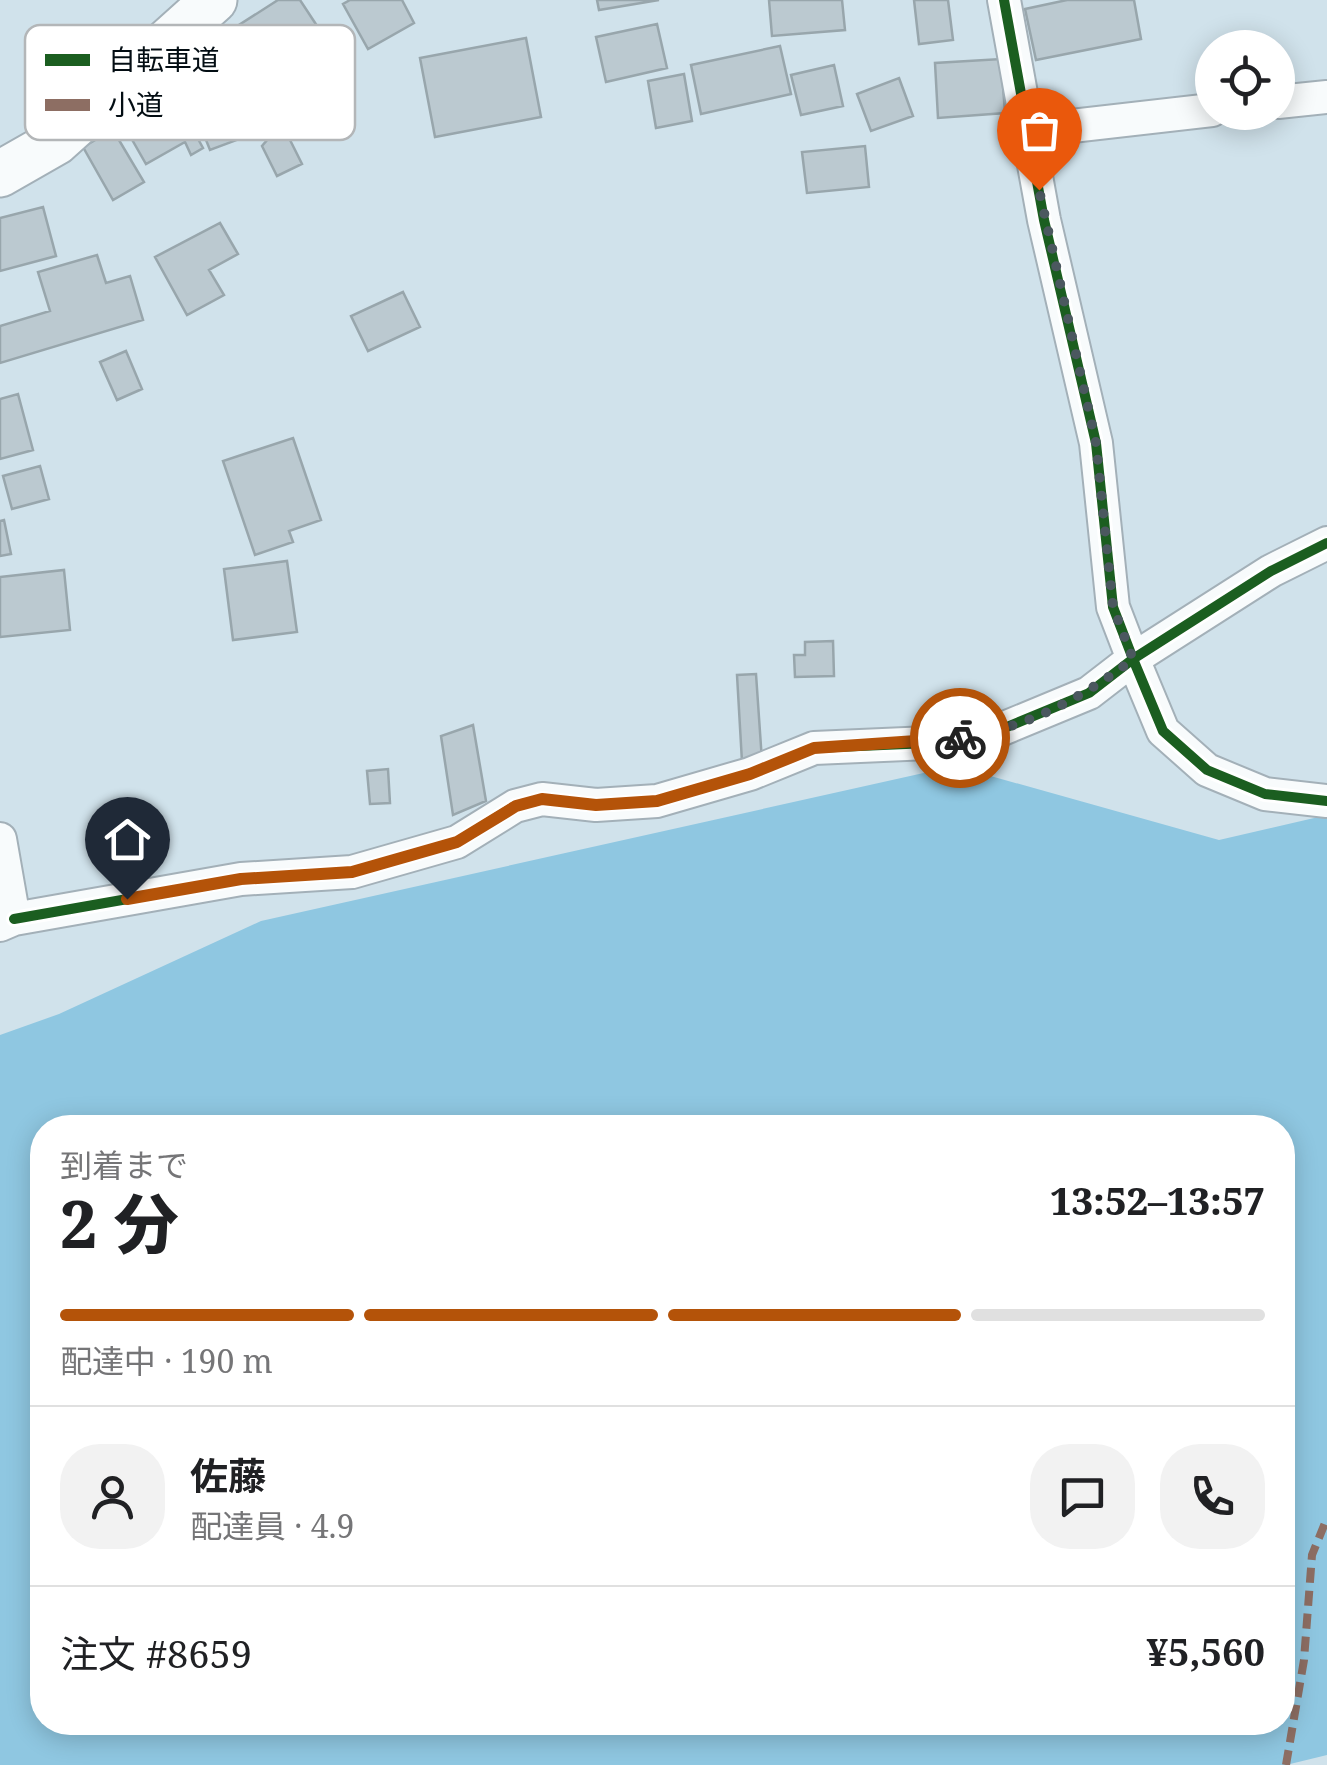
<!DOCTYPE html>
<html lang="ja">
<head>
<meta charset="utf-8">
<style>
  :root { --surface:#fff; --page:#f2f2f2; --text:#202124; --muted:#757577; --line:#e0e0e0; --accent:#b45309 }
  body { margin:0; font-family:"Noto Serif","Noto Sans JP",serif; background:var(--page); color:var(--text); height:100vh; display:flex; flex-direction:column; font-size:38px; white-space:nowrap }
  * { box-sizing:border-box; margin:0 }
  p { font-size:32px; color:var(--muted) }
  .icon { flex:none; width:55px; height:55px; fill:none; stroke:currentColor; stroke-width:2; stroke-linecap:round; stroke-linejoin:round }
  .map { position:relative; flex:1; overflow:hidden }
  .side { position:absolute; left:30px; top:1115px; width:1265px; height:620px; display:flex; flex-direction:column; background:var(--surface); border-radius:40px; box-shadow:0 5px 25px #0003 }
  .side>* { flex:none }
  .fabs { position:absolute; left:1195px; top:30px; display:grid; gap:20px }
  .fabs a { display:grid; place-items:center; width:100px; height:100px; border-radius:50%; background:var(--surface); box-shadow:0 5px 25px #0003; font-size:50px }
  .pin { position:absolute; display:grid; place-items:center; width:85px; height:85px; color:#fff; margin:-102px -42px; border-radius:50% 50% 50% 0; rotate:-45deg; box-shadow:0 0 10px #0007 }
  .pin .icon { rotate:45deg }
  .courier { position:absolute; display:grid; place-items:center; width:100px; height:100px; margin:-50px; border:8px solid #b45309; border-radius:50%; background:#fff; color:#222; box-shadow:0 2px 12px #0007 }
  .head em { font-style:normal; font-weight:800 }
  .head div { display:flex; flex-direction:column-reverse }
  .head { display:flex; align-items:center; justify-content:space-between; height:170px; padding:0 30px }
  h1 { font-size:65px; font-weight:800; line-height:75px }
  .bar { display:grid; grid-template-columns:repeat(4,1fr); gap:15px 10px; align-content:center; height:120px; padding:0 30px }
  .bar i { height:12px; border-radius:8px; background:var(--line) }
  .bar .selected { background:var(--accent) }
  .bar p { grid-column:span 4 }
  .line { display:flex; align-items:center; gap:25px; padding:0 30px; border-top:2px solid var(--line) }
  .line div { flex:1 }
  .round { display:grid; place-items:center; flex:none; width:105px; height:105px; border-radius:40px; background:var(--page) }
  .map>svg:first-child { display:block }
  .forest { fill:#8fc7e1; fill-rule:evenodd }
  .building { fill:#bbc9d0; stroke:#98a6ac; stroke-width:2.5 }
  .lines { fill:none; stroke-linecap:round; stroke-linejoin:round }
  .minor-casing { stroke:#a3b0b8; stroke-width:36 }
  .secondary-casing { stroke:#a3b0b8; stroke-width:49 }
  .minor { stroke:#f8fbfc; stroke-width:32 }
  .secondary { stroke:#f8fbfc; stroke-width:45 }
  .quiet { stroke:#8d6e63; stroke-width:8; stroke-dasharray:15 8; stroke-linecap:butt }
  .cycleway-casing { stroke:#fff; stroke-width:16 }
  .cycleway { stroke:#1b5e20; stroke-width:10 }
  .done { stroke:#4b585f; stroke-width:10; stroke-dasharray:0 18 }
  .route { stroke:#b45309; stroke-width:12 }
  .key { fill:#fff; stroke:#b3b6b8; stroke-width:2.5 }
  .key-label { font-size:28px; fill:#030d13 }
</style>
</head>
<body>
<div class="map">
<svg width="1327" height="1765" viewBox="0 0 1327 1765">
  <rect width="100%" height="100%" fill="#d0e2eb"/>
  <!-- forest -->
  <path class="forest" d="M955 766 1219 840 1327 815V1755L1286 1765H0V1035L59 1014 261 921ZM42 1128H1282V1722H42Z"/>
  <!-- building -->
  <path class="building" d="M278 0H300L325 38 270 73 239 25Z
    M350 0H402L414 23 368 49 343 4Z
    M597 0H659L599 10Z
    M769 0H842L845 30 772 36Z
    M914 0H948L953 40 919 44Z
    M1134 0 1141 39 1036 60 1025 9 1067 0Z
    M657 24 667 68 606 82 596 37Z
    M526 38 541 117 435 137 420 58Z
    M780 46 791 94 701 114 691 65Z
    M1001 59 1005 113 938 118 935 63Z
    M834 65 843 106 801 115 791 75Z
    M250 72 264 109 251 114 258 132 210 150 188 95Z
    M684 74 692 121 656 128 648 81Z
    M899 78 913 116 871 131 857 94Z
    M181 108 203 148 191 155 185 142 146 164 130 136Z
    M278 116 302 164 277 176 262 146 268 139 262 125Z
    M113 130 144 182 113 200 83 147Z
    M865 146 869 187 807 193 802 152Z
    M43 207 56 256 0 271V218Z
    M220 223 238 254 209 270 224 295 187 315 155 257Z
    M97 255 106 283 130 276 143 320 0 363V326L50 311 38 272Z
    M403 292 420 327 368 351 351 316Z
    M126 351 142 389 117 400 100 362Z
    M18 394 33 450 0 459V399Z
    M293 438 321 520 289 531 293 542 255 555 223 461Z
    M40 466 49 499 12 509 3 476Z
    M4 520 11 554 0 556V521Z
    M287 561 297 632 233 640 224 569Z
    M64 570 70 630 0 637V577Z
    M833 641 834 676 795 677 794 655H805V642Z
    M756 674 762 761 742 762 737 675Z
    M473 725 486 801 453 815 441 736Z
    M388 769 390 803 370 804 367 771Z"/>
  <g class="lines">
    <defs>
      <path id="minor" d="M1004 0 1044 220 1096 443 1113 607 1133 659 1163 731 1207 770 1265 794 1327 801
        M1278 102 1327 97
        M1028 131 1212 110
        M0 839 14 919 0 925
        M14 919 241 879 352 872 457 842 515 806 542 799 596 805 657 801 750 774 814 748 929 743 990 734 1089 693 1133 659 1271 571 1327 543"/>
      <path id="secondary" d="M0 174 56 142 214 0"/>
    </defs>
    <!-- minor casing -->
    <use href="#minor" class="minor-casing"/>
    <!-- secondary casing -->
    <use href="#secondary" class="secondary-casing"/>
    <!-- minor -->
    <use href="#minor" class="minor"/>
    <!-- secondary -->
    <use href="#secondary" class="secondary"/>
    <!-- quiet -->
    <path class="quiet" d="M1286 1765 1304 1660 1312 1555 1327 1518"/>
    <defs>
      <path id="cycleway" d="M1004 0 1044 220 1096 443 1113 607 1133 659 1163 731 1207 770 1265 794 1327 801
        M14 919 241 879 352 872 457 842 515 806 542 799 596 805 657 801 750 774 814 748 929 743 990 734 1089 693 1133 659 1271 571 1327 543"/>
    </defs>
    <!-- cycleway casing -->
    <use href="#cycleway" class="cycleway-casing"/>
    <!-- cycleway -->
    <use href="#cycleway" class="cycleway"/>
  </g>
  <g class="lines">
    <!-- done -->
    <path class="done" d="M960 738C1024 729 1083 698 1133 659L1113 607 1096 443 1039 190"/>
    <!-- route -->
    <path class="route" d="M127 899 241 879 352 872 457 842 516 806 542 799 596 805 657 801 750 774 814 748 960 738"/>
  </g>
  <!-- legend -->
  <rect x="25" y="25" width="330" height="115" rx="15" class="key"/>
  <rect x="45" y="54" width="45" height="12" fill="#1b5e20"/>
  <rect x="45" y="99" width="45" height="12" fill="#8d6e63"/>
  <g class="key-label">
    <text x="108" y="70">自転車道</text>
    <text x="108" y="115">小道</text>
  </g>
</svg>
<div class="fabs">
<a><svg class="icon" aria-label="locate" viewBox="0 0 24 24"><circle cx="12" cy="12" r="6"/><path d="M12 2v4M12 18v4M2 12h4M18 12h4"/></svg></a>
</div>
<div class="pin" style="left:1039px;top:190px;background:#ea580c"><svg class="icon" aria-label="bag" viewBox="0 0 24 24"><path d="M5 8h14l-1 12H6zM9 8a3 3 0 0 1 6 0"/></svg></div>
<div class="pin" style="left:127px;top:899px;background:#1f2937"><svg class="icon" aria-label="home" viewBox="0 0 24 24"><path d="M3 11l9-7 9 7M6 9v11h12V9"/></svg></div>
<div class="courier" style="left:960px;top:738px"><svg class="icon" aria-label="bike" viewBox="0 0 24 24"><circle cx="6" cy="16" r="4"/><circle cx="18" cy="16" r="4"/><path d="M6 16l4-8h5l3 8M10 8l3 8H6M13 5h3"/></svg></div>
<section class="side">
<div class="head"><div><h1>2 分</h1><p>到着まで</p></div><em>13:52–13:57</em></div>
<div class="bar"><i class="selected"></i><i class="selected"></i><i class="selected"></i><i></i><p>配達中 · 190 m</p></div>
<div class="line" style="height:180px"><a class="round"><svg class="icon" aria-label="person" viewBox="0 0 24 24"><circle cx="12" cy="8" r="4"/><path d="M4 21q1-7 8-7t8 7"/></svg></a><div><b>佐藤</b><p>配達員 · 4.9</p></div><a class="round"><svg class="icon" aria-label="chat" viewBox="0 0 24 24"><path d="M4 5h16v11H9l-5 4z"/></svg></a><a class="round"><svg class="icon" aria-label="phone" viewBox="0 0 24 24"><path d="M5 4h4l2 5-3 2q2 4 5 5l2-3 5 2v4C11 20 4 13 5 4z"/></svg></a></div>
<div class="line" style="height:130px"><div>注文 #8659</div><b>¥5,560</b></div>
</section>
</div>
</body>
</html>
